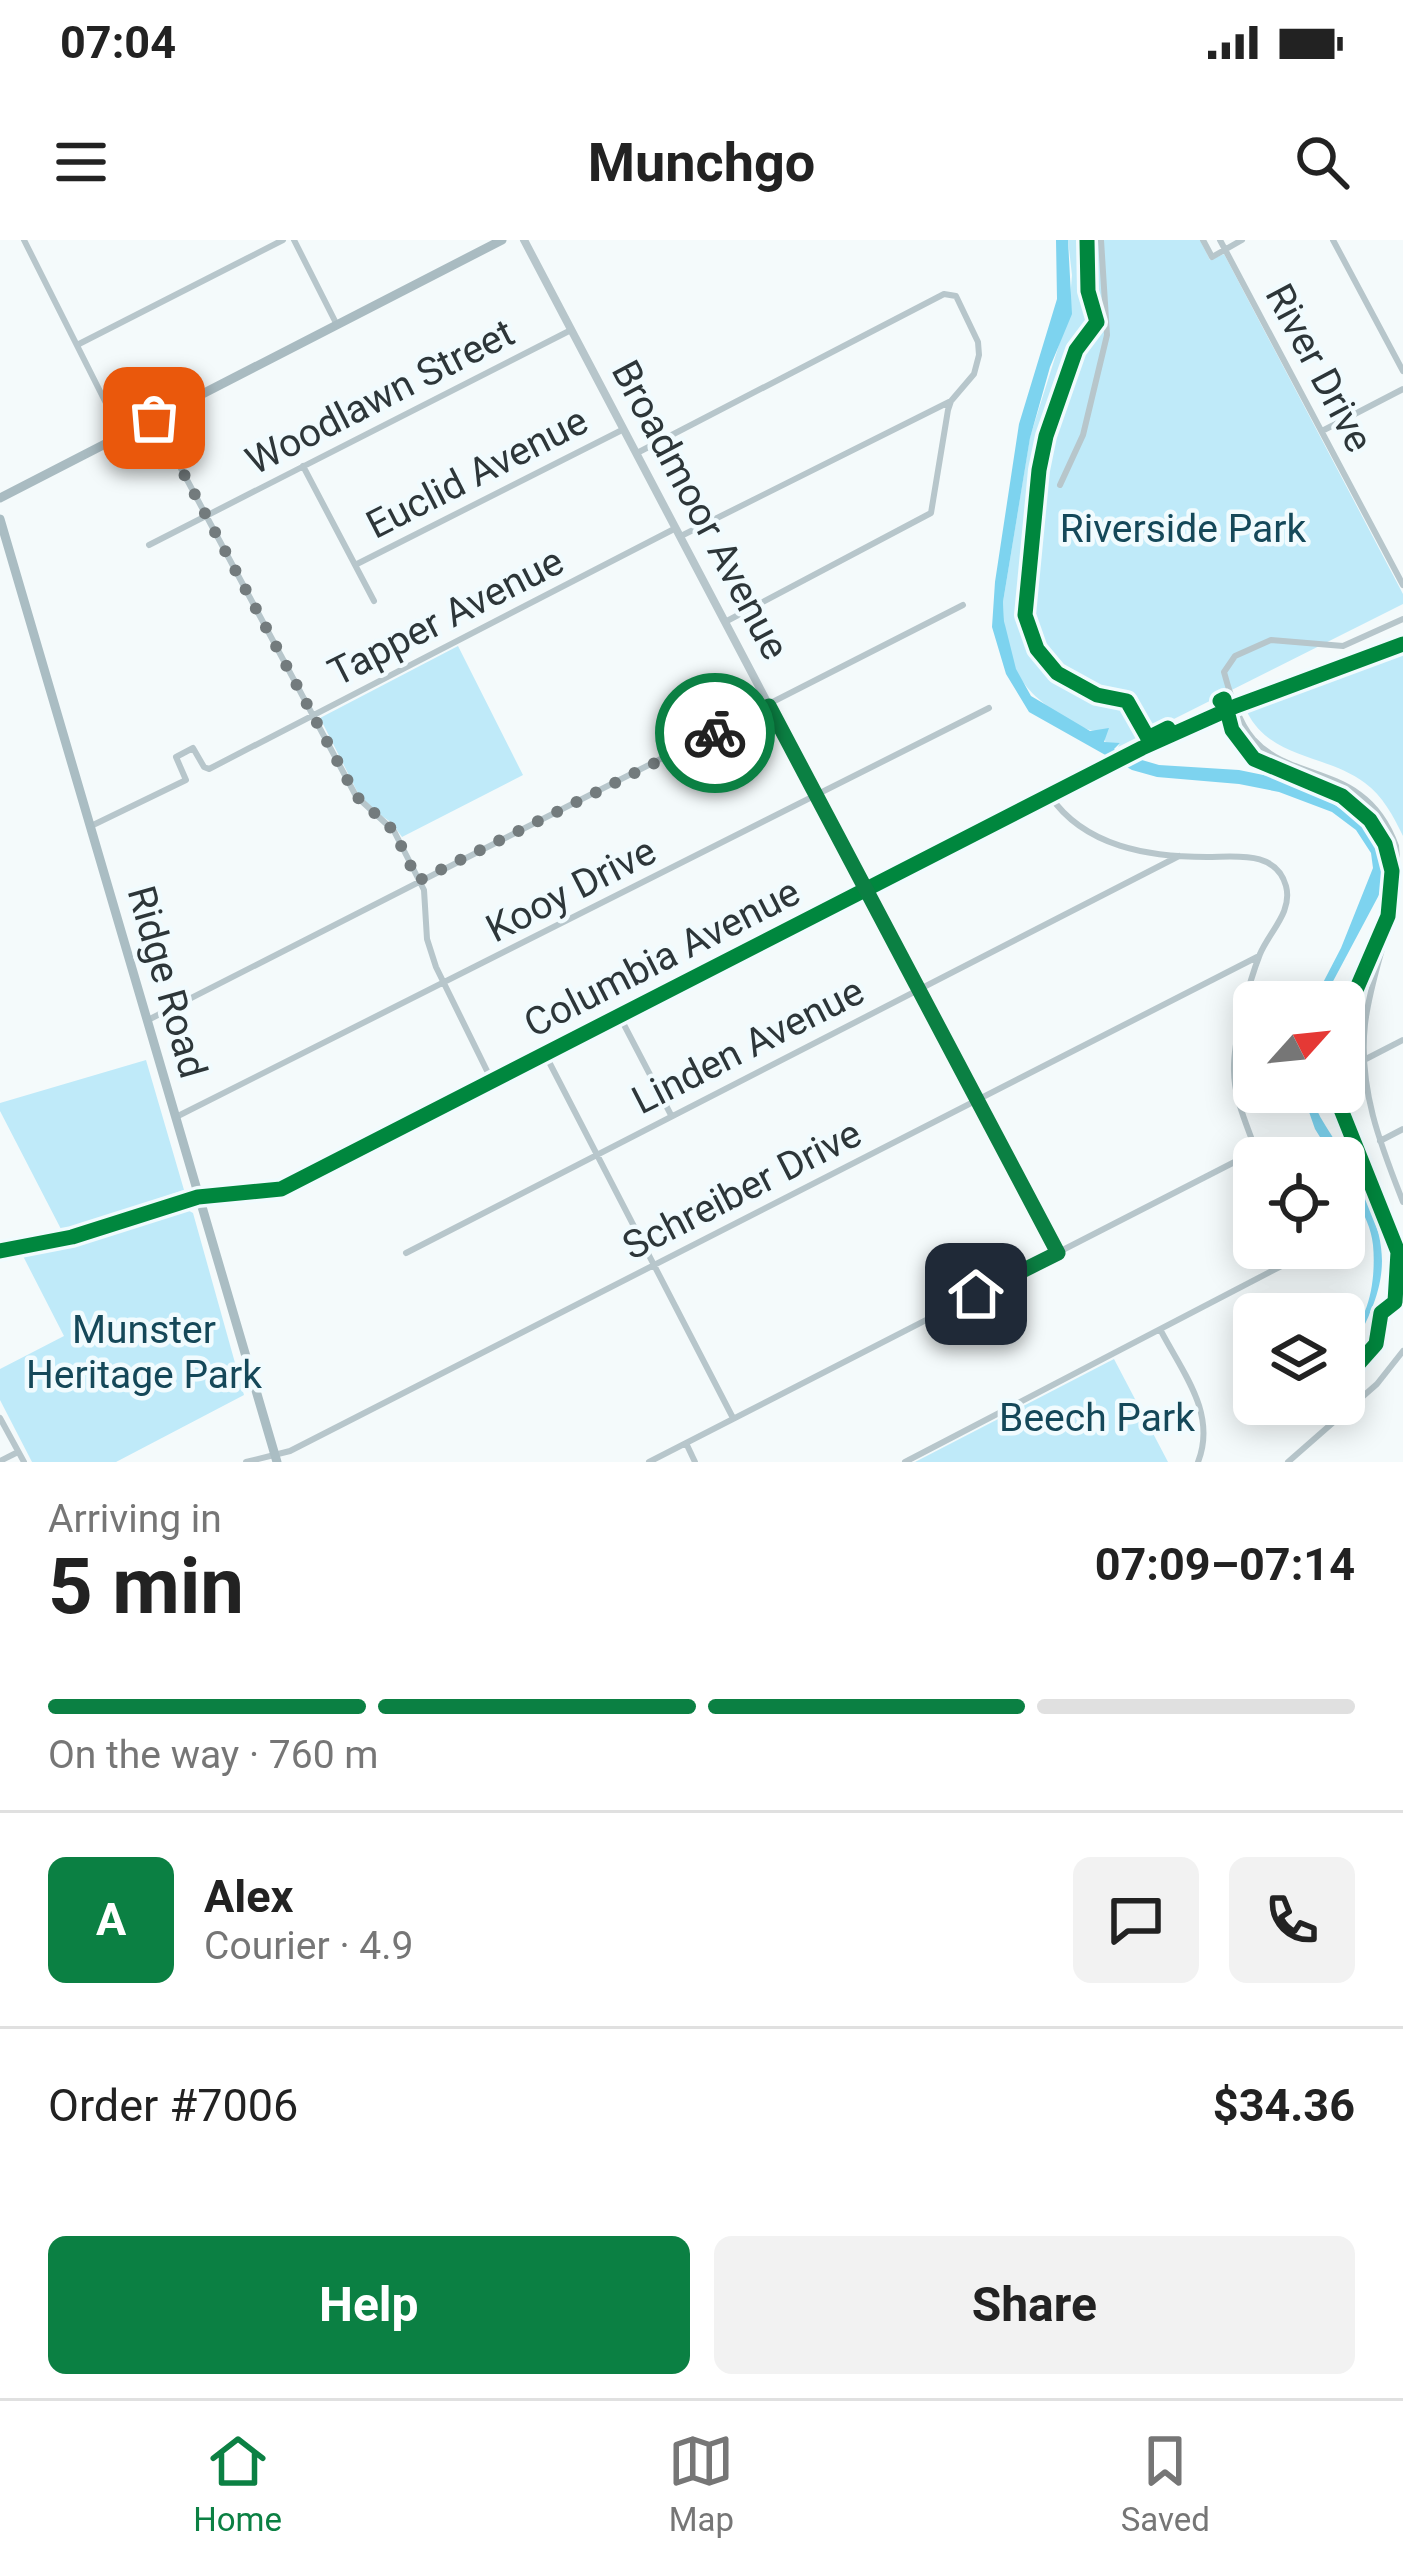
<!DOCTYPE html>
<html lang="en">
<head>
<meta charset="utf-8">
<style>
  :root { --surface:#fff; --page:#f2f2f2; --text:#222; --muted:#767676; --line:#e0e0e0; --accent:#0b8043 }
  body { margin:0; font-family:Roboto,sans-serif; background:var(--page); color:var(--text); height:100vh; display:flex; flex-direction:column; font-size:45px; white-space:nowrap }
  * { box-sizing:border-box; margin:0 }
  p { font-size:39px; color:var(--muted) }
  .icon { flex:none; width:66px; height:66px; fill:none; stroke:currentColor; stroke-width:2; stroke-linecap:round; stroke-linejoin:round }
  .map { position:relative; height:1222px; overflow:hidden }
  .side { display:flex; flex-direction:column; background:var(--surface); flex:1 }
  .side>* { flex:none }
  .needle { width:78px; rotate:63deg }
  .tools { position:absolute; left:1233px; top:741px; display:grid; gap:24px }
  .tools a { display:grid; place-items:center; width:132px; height:132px; border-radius:18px; background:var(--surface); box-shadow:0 6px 30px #0003; font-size:60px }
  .pin { position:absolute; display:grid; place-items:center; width:102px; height:102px; color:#fff; margin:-51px; border-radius:24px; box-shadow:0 6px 18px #0006 }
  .courier { position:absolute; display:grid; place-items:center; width:120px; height:120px; margin:-60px; border:9px solid #0b8043; border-radius:50%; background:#fff; color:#222; box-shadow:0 3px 15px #0007 }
  .head em { font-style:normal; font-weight:700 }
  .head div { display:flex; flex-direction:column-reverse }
  .head { display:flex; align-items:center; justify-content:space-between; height:204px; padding:0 48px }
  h1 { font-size:78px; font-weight:700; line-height:90px }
  .bar { display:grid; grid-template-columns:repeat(4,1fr); gap:18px 12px; align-content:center; height:144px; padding:0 48px }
  .bar i { height:15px; border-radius:9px; background:var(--line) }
  .bar .active { background:var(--accent) }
  .bar p { grid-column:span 4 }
  .line { display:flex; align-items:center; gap:30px; padding:0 48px; border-top:3px solid var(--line) }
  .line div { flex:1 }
  .round { display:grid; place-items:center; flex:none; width:126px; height:126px; border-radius:18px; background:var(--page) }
  .cta { display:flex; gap:24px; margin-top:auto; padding:24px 48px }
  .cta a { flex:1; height:138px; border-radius:18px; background:var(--accent); color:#fff; font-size:48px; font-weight:700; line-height:138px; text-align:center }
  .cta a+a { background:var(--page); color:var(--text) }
  .status { display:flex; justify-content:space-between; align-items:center; height:84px; padding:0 60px; background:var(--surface); direction:ltr }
  .status svg { height:33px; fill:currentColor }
  header { display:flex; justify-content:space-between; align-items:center; height:156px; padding:0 48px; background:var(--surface); font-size:54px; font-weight:700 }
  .tab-bar { display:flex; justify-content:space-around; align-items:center; height:168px; border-top:3px solid var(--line); background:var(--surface); font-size:33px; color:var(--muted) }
  .tab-bar a { display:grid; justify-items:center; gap:6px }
  .tab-bar .active { color:var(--accent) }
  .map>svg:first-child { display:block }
  .green { fill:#bfeaf9 }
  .water { fill:#7dd3ef }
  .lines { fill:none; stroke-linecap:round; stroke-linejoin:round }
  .minor { stroke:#b7c6cb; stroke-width:6 }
  .tertiary { stroke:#b7c6cb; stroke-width:8 }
  .secondary { stroke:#a9bbc1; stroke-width:9 }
  .primary { stroke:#aabdc3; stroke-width:9 }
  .cycleway-casing { stroke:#f1fbfe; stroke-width:22 }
  .cycleway { stroke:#00873e; stroke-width:15 }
  .done { stroke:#737b7d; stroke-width:12; stroke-dasharray:0 21.6 }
  .route { stroke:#0b8043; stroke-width:15 }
  .labels { text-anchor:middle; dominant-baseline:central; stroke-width:9; stroke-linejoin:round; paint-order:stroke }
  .street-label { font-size:39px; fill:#2d3639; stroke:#f1fbfe }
  .park-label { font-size:39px; fill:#154859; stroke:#f1fbfe }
</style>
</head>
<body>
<div class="status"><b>07:04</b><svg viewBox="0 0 49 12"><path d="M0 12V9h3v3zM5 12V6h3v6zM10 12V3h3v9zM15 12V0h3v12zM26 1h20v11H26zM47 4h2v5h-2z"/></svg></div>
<header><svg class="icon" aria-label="menu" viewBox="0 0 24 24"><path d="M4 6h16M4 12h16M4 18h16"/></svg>Munchgo<svg class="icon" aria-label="search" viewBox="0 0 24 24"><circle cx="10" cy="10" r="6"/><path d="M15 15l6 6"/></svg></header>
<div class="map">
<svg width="1403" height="1222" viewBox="0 0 1403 1222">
  <rect width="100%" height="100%" fill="#f4fafb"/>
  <!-- green -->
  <path class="green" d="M1068 0H1200L1210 20 1224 14 1403 354V364L1118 507 1120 503 1106 505 1103 490C1089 493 1080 486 1068 479 1016 450 1005 421 1003 362L1030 197 1069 73 1072 35Z
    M458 406 523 535 402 597 392 583 363 563 320 478Z
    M1403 411V596C1393 576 1383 556 1365 543 1327 514 1271 520 1247 472L1321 440Z
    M146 820 184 950 62 991 0 871V863Z
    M182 967 193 973 244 1155 116 1222H32L0 1160V1129L64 1096 23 1016 84 1003Z
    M1114 1119 1168 1222H915Z"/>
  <!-- water -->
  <path class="water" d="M1056 0H1068L1072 74 1050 127 1030 198 1003 362 1004 381 1016 429 1031 456 1090 491 1109 488 1104 502 1120 503 1114 509 1118 513 1159 525 1239 530 1278 538 1322 556 1361 583 1377 608 1382 629 1380 653 1322 762H1313L1341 708 1373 628 1371 613 1356 590 1332 572 1279 552 1239 544 1157 537 1132 530 1029 472 1006 434 992 387 995 342 1019 184 1057 59Z
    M1302 852H1311C1315 872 1325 884 1335 901 1388 995 1403 1026 1344 1122 1344 1095 1355 1093 1365 1071 1373 1052 1375 1026 1373 1005 1370 972 1344 951 1344 918H1333L1315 889Z"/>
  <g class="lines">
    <!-- minor -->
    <path class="minor" d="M24 0 122 195
      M294 0 337 85
      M1203 0 1212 17 1242 0
      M1220 0 1403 345
      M1333 0 1403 131
      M77 105 283 0
      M154 178 356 556 394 591 424 650 427 699 436 727 492 841
      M1322 191 1403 149
      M637 213 944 54 956 56 978 102 979 115 974 134 951 161 948 170 931 273 725 382
      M303 226 374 361
      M1060 245 1083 195 1107 95 1101 0
      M681 296 951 161
      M149 305 571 90
      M355 325 624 189
      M1403 379 1343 406 1271 400 1235 416 1224 432C1230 454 1238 481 1253 499 1294 545 1366 522 1396 606 1403 667 1372 724 1365 784 1358 847 1380 904 1403 962
      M1050 556C1085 607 1149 617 1207 617 1236 617 1276 610 1286 646 1293 672 1269 692 1260 714 1249 742 1233 801 1234 831 1234 858 1247 885 1256 911L1269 918
      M91 586 186 540 176 517 193 508 204 527 209 529 676 288
      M866 650 1058 1013
      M620 777 671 875
      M148 780 963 365
      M546 816 733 1178
      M1364 820 1403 800
      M176 877 989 468
      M1380 901 1403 889
      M406 1013 1179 616
      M1161 1091C1183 1133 1217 1174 1198 1222
      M0 1178 24 1222
      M686 1203 695 1222
      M0 1221 18 1212
      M246 1222 290 1211 1259 716
      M649 1222 1256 911
      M905 1222 1316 1008
      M1288 1222 1377 1144 1403 1111"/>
    <!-- tertiary -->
    <path class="tertiary" d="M524 0 866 650
      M0 1011 72 997 198 957 281 949 1142 508 1236 466 1403 404"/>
    <!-- secondary -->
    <path class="secondary" d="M0 258 502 0"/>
    <!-- primary -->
    <path class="primary" d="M0 279 277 1222"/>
    <defs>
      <path id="cycleway" d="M1087 0 1088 51 1097 82 1076 110 1046 196 1039 230 1025 375 1037 409 1057 433 1097 455 1127 461 1148 498 1168 488
        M1220 461 1224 459 1232 490 1254 519 1342 556 1370 580 1385 604 1392 631 1388 676 1344 778
        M1334 852 1398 1012 1395 1062 1381 1073 1376 1104 1344 1140
        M0 1011 72 997 198 957 281 949 1142 508 1236 466 1403 404"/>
    </defs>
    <!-- cycleway casing -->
    <use href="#cycleway" class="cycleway-casing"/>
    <!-- cycleway -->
    <use href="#cycleway" class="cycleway"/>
  </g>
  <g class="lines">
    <!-- done -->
    <path class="done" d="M154 178 356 556 394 591 418 641 715 493"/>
    <!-- route -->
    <path class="route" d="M715 493 769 466 1058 1013 976 1054"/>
  </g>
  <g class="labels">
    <!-- street labels -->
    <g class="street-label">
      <text transform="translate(1319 128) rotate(62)">River Drive</text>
      <text transform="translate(380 157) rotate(-27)">Woodlawn Street</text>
      <text transform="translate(477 233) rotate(-27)">Euclid Avenue</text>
      <text transform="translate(700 270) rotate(62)">Broadmoor Avenue</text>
      <text transform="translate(446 377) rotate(-27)">Tapper Avenue</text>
      <text transform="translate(571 650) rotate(-27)">Kooy Drive</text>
      <text transform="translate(662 718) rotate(-27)">Columbia Avenue</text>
      <text transform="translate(167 742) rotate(74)">Ridge Road</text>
      <text transform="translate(748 806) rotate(-27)">Linden Avenue</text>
      <text transform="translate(742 950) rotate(-27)">Schreiber Drive</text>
    </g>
    <!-- park labels -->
    <g class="park-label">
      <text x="1183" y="289">Riverside Park</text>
      <text x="144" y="1090">Munster<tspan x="144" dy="45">Heritage Park</tspan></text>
      <text x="1097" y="1178">Beech Park</text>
    </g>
  </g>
</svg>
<div class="tools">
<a><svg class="needle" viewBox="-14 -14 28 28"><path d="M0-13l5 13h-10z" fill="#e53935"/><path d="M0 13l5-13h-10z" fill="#767676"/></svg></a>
<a><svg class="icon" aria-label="locate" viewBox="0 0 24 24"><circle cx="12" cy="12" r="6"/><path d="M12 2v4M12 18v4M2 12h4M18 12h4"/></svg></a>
<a><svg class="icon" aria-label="layers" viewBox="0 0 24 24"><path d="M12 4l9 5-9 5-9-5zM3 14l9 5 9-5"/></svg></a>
</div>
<div class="pin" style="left:154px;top:178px;background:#ea580c"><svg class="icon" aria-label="bag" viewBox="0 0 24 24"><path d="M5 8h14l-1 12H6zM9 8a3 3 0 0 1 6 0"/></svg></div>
<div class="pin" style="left:976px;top:1054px;background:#1f2937"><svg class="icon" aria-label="home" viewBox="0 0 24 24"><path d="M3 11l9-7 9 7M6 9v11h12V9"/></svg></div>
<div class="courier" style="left:715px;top:493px"><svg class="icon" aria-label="bike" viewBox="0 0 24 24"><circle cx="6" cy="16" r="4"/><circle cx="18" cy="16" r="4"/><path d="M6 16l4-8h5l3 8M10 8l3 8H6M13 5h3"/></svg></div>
</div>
<section class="side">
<div class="head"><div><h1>5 min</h1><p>Arriving in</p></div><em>07:09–07:14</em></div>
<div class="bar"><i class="active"></i><i class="active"></i><i class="active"></i><i></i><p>On the way · 760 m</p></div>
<div class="line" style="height:216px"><b class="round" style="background:var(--accent);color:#fff">A</b><div><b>Alex</b><p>Courier · 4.9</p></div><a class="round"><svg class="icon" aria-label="chat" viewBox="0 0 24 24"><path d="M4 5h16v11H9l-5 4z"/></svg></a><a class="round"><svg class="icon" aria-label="phone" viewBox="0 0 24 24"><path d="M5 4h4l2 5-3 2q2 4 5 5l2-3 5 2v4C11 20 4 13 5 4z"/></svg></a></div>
<div class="line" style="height:156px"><div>Order #7006</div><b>$34.36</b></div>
<div class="cta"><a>Help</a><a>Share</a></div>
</section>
<nav class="tab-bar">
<a class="active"><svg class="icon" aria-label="home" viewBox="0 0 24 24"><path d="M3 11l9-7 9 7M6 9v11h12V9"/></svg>Home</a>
<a><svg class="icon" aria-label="map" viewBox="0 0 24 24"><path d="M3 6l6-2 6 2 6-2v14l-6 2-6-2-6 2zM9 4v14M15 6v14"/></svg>Map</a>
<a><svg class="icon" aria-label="saved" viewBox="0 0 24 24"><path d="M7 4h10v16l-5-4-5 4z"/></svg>Saved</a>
</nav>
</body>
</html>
